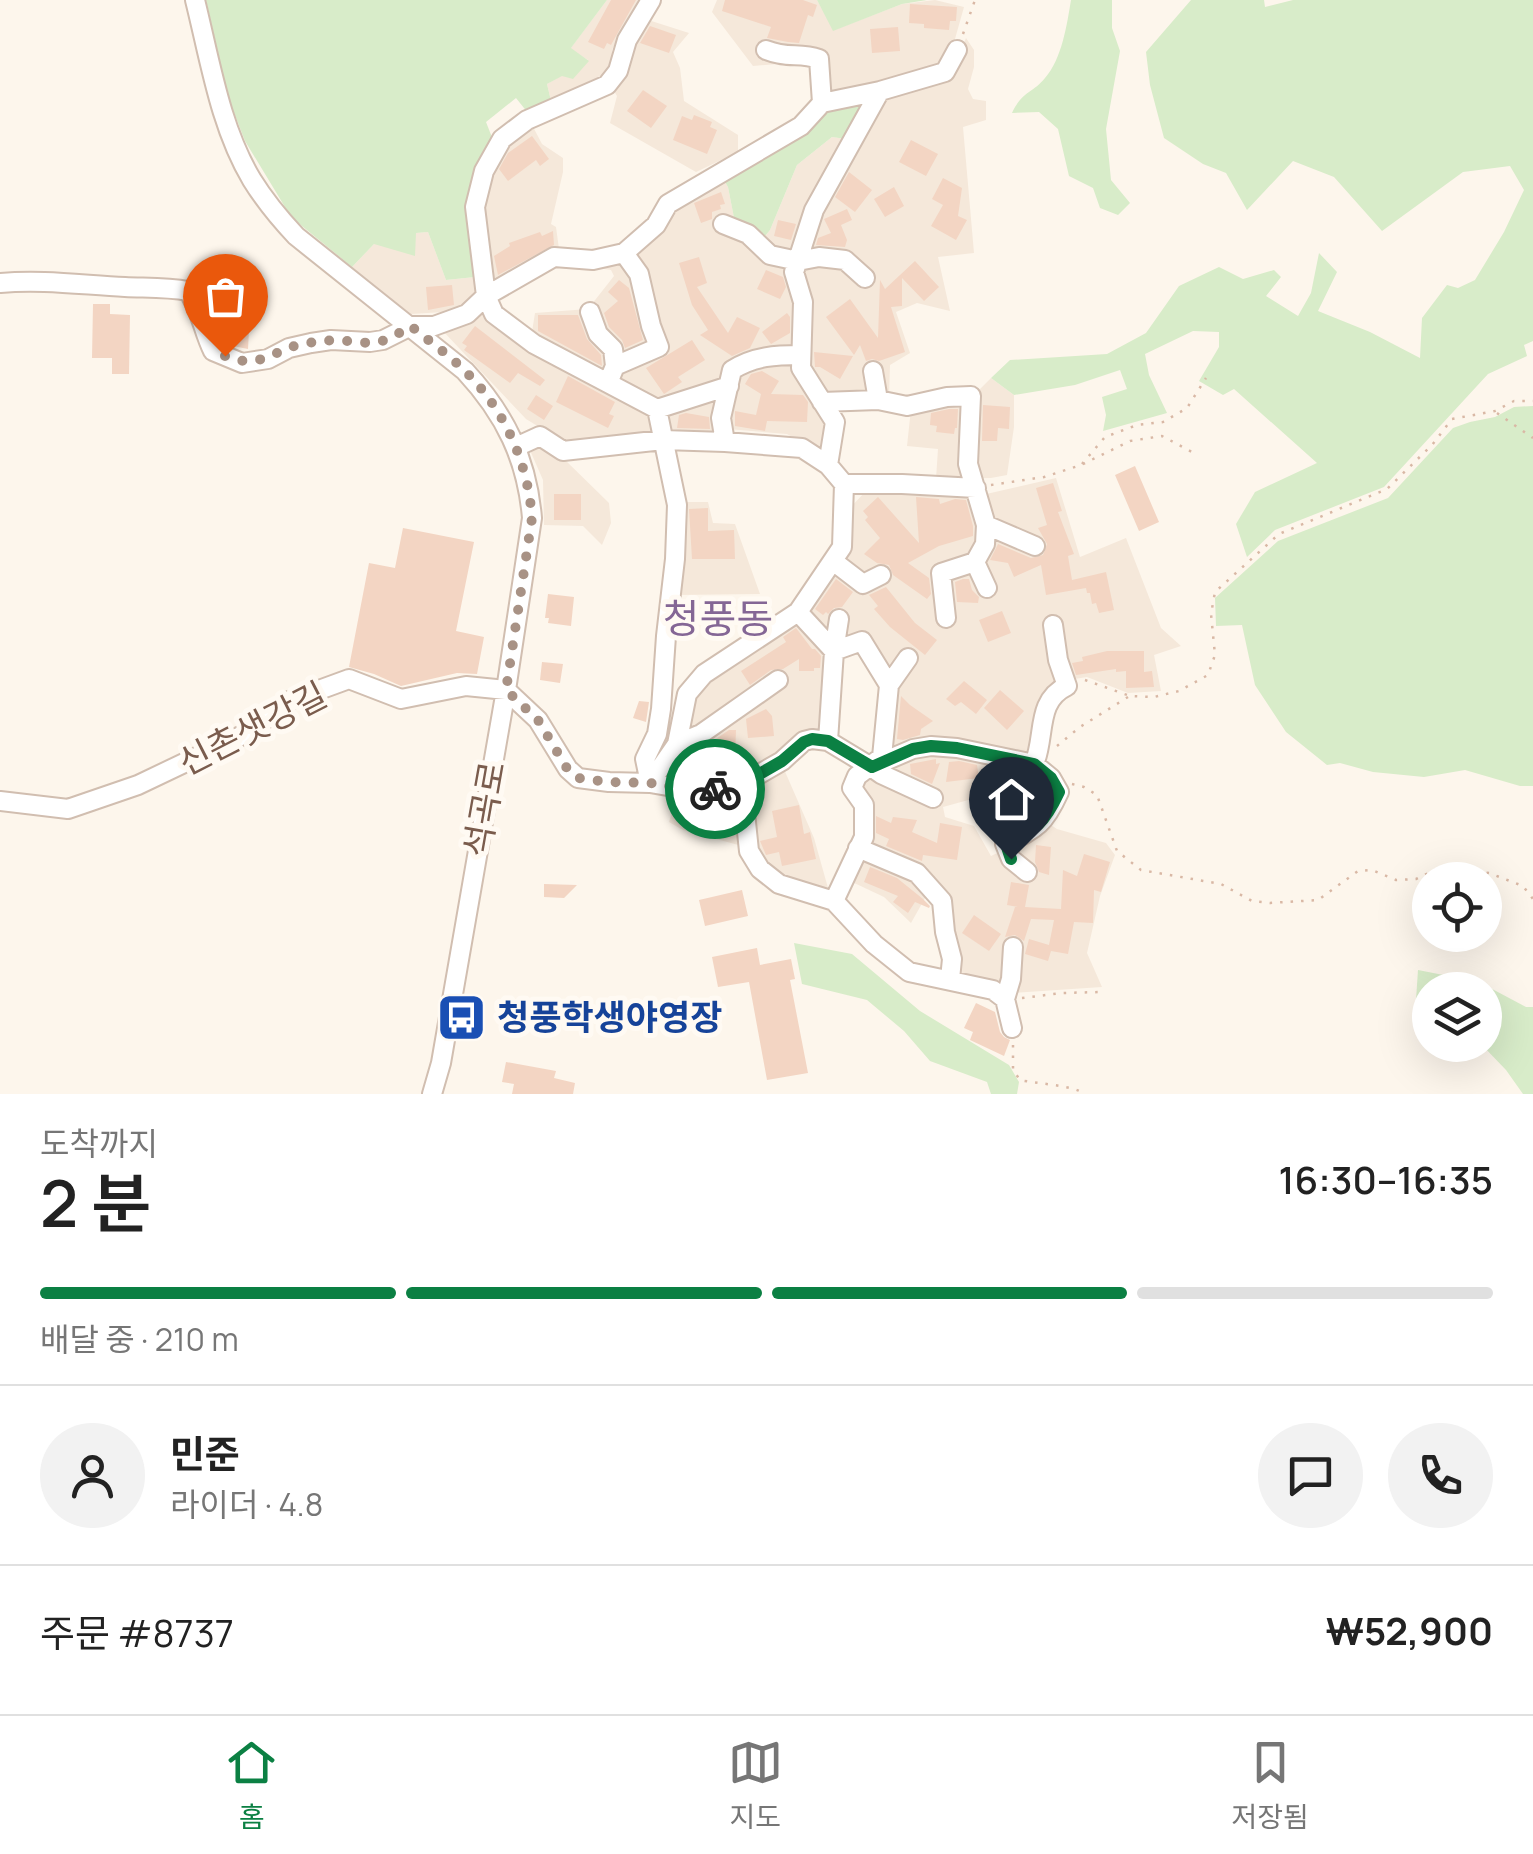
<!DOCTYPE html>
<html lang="ko">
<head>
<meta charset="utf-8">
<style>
  :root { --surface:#fff; --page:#f2f2f2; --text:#222; --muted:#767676; --line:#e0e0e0; --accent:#0b8043 }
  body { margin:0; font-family:Manrope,"Noto Sans KR",sans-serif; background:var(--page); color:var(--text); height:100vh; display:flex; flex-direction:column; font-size:38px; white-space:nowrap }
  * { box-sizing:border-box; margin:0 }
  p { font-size:32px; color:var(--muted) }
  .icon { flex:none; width:55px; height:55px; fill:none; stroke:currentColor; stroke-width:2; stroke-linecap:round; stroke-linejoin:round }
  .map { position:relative; height:1094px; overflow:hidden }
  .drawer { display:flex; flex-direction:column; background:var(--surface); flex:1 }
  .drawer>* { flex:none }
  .fabs { position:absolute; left:1412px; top:862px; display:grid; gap:20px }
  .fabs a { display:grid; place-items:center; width:90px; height:90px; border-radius:50%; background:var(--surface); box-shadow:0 10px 40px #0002; font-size:50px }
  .pin { position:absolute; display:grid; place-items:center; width:85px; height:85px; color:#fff; margin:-102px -42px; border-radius:50% 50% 50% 0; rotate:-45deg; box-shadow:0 0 10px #0007 }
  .pin .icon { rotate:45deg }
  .courier { position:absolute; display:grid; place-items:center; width:100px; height:100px; margin:-50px; border:8px solid #0b8043; border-radius:50%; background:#fff; color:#222; box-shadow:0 2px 12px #0007 }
  .headline em { font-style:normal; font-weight:600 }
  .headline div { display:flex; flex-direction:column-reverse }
  .headline { display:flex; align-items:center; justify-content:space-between; height:170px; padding:0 40px }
  h1 { font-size:65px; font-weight:600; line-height:75px }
  .bar { display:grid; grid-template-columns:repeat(4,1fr); gap:15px 10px; align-content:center; height:120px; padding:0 40px }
  .bar i { height:12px; border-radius:8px; background:var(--line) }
  .bar .on { background:var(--accent) }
  .bar p { grid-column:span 4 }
  .line { display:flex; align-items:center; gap:25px; padding:0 40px; border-top:2px solid var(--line) }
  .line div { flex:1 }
  .round { display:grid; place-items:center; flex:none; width:105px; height:105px; border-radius:52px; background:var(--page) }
  .tab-bar { display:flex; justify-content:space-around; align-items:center; height:140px; border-top:2px solid var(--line); background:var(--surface); font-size:28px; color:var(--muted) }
  .tab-bar a { display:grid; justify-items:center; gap:5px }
  .tab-bar .on { color:var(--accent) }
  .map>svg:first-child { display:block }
  .residential { fill:#f5e8da }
  .green { fill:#d8ecc9 }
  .building { fill:#f3d5c3 }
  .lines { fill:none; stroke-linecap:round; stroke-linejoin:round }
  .minor-casing { stroke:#d1beb0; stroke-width:22 }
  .path { stroke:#d9b8a5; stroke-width:2.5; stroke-dasharray:2.5 8; stroke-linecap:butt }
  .minor { stroke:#fff; stroke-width:18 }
  .done { stroke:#a89285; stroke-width:10; stroke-dasharray:0 18 }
  .route { stroke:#0b8043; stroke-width:12 }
  .labels { text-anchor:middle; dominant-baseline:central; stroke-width:10; stroke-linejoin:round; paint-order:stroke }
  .street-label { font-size:35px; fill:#7a5c4d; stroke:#fffaf3 }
  .transit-label { font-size:35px; font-weight:bold; fill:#164399; stroke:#fffaf3; text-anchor:start }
  .quarter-label { font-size:40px; fill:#846695; stroke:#fffaf3 }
</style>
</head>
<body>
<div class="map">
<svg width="1533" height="1094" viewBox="0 0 1533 1094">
  <rect width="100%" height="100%" fill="#fdf6ec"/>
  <!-- residential -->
  <path class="residential" d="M607 0H643L620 34 612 50V64L602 75 551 101 547 84 588 60 570 49Z
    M717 0H817L834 30 902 4 935 0 964 7 953 46 942 69 828 97 813 61 753 66 712 12Z
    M642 18 689 33 673 52 680 68 684 101 738 135V152L696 172 610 123 617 96 611 86 623 78 630 66 629 42Z
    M966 38 974 50V67L968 89 973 99 986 101V120L963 127 974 253 938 257 950 311 917 303 896 312 910 353 890 365 889 397 824 399 804 367 799 273 808 255 817 210 883 98 948 81Z
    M531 123 542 144 563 158V172L551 224 556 227 559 249 494 288 480 206 488 172 506 143Z
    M832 137 846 139 810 209 798 302V347L725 381 658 404 531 338 535 313 588 309 614 276 611 270 590 267 630 253 671 207 722 177 728 187 735 223 761 241 770 230 797 165Z
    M428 232 446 280 475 277 480 295 460 311 411 314 352 267 374 244 416 233Z
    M485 310 649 410 653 431 562 441 526 419 442 330Z
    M795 359 830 423 825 455 787 434 728 429 735 372Z
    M991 378 1014 395V427L1007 475 991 478 936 479 938 449 907 446 911 409 978 397 979 390Z
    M720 391 721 436 668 434 665 409Z
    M538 443 560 455 609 503 611 523 602 545 583 526 544 525 543 480 529 448Z
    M1056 478 1080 557 1126 538 1161 628 1181 646 1154 655 1161 691 1128 693 1087 677 1062 681 1036 750 1025 756 990 746 935 742 885 756 891 685 864 637 840 647 807 609 849 547 846 512 868 489 982 495Z
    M682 502H708L713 523 735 524 760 594 675 595Z
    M796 617 830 653 823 731 798 736 775 755 739 777 709 783 676 779 662 773 690 694Z
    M932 751 1032 772 1001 804 972 799 943 807 945 817 974 826 991 856 1035 835 1048 823 1057 829 1106 843 1115 855 1100 896 1087 953 1102 987 1014 993 956 977 947 902 863 848 860 781 874 777 890 764Z
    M783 767 814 838 828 888 781 878 755 852 746 790Z
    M678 791 707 797 734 795 742 846 683 830 669 822Z
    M862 852 913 873 929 891 911 923 884 897 850 881Z"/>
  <!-- green -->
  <path class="green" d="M206 0H607L571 48 589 61 573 79 562 76 547 84 551 101 528 113 516 98 486 122 495 145 478 171 475 277 446 280 428 232 416 233 415 256 374 244 352 267 291 217 245 141 228 97Z
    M817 0H927L902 4 833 31Z
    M1071 0H1112V28L1120 51 1106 129 1111 180 1130 203 1118 215 1100 208 1093 188 1069 176 1058 129 1039 112 1012 113C1023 90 1032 94 1045 78 1062 59 1067 24 1071 0Z
    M1191 0H1264L1265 7 1293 0H1533V341L1524 345 1527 356 1488 374 1384 487 1275 530 1247 557 1236 524 1255 492 1317 463 1234 389 1223 395 1199 381 1219 347V332L1193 331 1145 354 1149 375 1167 413 1103 431 1106 415 1102 397 1127 389 1120 370 1075 385 1014 395 991 378 1010 360 1107 354 1146 333 1179 286 1219 267 1243 279 1274 270 1281 277 1266 296 1298 316 1311 293 1319 253 1337 272 1318 311 1370 332 1420 358 1422 318 1447 285 1458 288 1475 280 1504 232 1524 190 1510 166 1463 172 1382 231 1334 177 1293 161 1247 210 1226 173 1203 164 1164 138 1150 85 1146 52Z
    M871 99 846 139 832 137 797 165 770 230 761 241 735 223 728 187 722 177 826 108Z
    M1533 406V786H1520L1465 770 1424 777 1373 772 1340 763 1327 765 1286 732 1255 685 1242 625 1216 626 1215 598 1278 541 1388 498 1453 428 1470 422 1495 417 1514 407Z
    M794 943 852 954 920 1011 1009 1065 1019 1082 1017 1094H991L987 1082 930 1061 904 1031 867 1000 802 984Z
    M1418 970 1479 982 1526 1007H1533V1094H1523L1506 1070 1482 1045H1485V990H1430V1006L1416 1000Z"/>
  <!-- building -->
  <path class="building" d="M611 0H636L611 45 607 43 604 49 588 42Z
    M725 0H803L817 5 813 17 808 15 799 43 788 42 767 38 771 27 722 11Z
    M910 4 957 7 956 21H950L949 30 924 28V24L909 23Z
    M650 26 676 35 669 53 640 43Z
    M898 27 900 51 872 53 870 29Z
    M643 90 667 106 651 128 627 111Z
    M694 115 712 122 710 127 717 130 707 154 673 140 682 116 692 120Z
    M532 136 549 159 540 166 536 160 508 181 499 169 508 153Z
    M911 140 938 154 926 176 899 162Z
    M849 172 872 190 855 212 835 197Z
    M943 178 962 188 958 216 967 220 956 240 931 226 943 205 932 199Z
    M894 187 904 206 885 217 874 199Z
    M721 192 725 204 720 205 721 209 712 212V219L701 223 694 203Z
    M847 209 852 220 841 225 847 240 845 247 816 245 818 238 831 233 824 219Z
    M778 220 796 224 791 240 774 236Z
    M553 231 554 245 498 275 494 256 510 246 509 243 540 232 542 236Z
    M699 257 707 283 697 287 728 333 737 317 760 328 750 348 732 356 700 335 708 330 692 305 679 263Z
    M915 261 939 287 924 301 902 278V306L891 307 905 352 879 361 872 359 866 361 860 345 854 355 826 317 850 299 878 338 880 280 885 289Z
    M766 270 783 277 786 287 780 299 757 289Z
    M619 280 629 288 643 340 625 348 622 340 609 327 604 313 618 301 608 292Z
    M452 285 454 305 428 310 426 287Z
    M93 304H110V314L130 315 129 374H112V358H92Z
    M787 313 790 317V333L771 344 762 332Z
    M538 315H578L587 339 601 355 602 366 538 331Z
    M475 326 545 380 540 386 518 373 510 383 464 350 467 346 462 343Z
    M235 329 249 331 248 349 233 346Z
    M692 340 705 360 678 377 682 382 664 394 646 368Z
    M814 352 853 356 840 379 820 367H815Z
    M762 371 779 381 771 394 803 395 808 402 807 422 767 421 765 431 735 426V411L756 415 761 394 745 384 751 374Z
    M568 376 615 402 609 414 614 416 608 428 556 402Z
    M536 395 553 406 544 420 527 409Z
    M983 405 1010 407 1009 429 998 428 997 441H982Z
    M949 409H958L957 428H955L954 434 936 432 937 426 930 425 931 413Z
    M686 413 709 417 710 429 677 428 679 415Z
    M1135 466 1159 522 1139 531 1115 475Z
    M1053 483 1062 511 1058 512 1074 554 1068 556 1072 580 1106 572 1114 610 1099 613 1096 603 1092 604 1090 593H1087L1086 588 1046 595 1041 565 1014 577 1008 563 990 560 998 544 1031 558 1043 555 1047 544 1038 528 1047 525 1036 488Z
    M554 494H581V520H554Z
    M878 497 919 543 916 497 939 499 940 504 955 499 966 500 973 526V536L939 546 908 563 929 578 931 594 927 599 893 575 889 565 877 563 864 554 880 538 865 520 868 517 863 511Z
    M708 508V531L734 530 735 559H692L689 509Z
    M403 528 474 542 456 631 484 637 477 674 457 673 401 686 374 674 349 667 369 563 395 568Z
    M836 579 853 592 842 607 834 608 828 614 826 612 823 615 815 609Z
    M963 579H969L972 590 979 597 978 603 957 602 955 582Z
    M886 587 915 623 937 640 925 655 890 627 874 609 878 606 869 595Z
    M548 594 574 597 571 626 548 623 549 618H545Z
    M1002 611 1011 633 988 642 979 620Z
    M796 628 812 649H815L821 656 820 668H814V671H799V659L783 669 771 670 750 685 741 671 786 642 783 637Z
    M1107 651H1144V672L1152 671 1154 687 1126 688V671L1116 672V669L1076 675 1072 663 1083 661 1082 657Z
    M542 662 563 664 560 683 540 680Z
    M964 681 987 700 976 714 961 702 955 706 946 699Z
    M1000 690 1024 711 1007 730 984 708Z
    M901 696 910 705 933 721 921 729 920 735 903 740 897 739Z
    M639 701 649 702 646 722 633 718Z
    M766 709 772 716 774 736 748 738 746 719Z
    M729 730H736L735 760H713V741Z
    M936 759V764L940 763 932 784 911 774 910 764Z
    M959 761 977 765 979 778 946 782 949 762Z
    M992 768 1005 771 1009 796 991 799 987 769Z
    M687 802 730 809 725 834 682 826Z
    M799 805 804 834 810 832 816 859 782 866 779 852 766 855 760 841 777 837 772 811Z
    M876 816 891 823 893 817 917 820 912 832 937 843 940 823 962 827 957 860 923 855 922 861 886 846 889 839 876 833Z
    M1036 845 1051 847 1049 875 1039 872 1035 862Z
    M1084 854 1110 862 1101 892 1094 890 1093 923 1074 922 1068 954 1051 951 1048 961 1025 954 1029 939 1049 945 1054 920 1031 919 1024 941 1015 935 1005 937 1015 907H1018L1007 905 1011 882 1029 885 1025 907 1061 909 1063 870 1077 876Z
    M870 867 897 878 923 899 930 906 929 908 915 902 908 913 893 902 898 896 864 882Z
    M544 884 577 885 564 898 544 897Z
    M742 890 748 916 705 926 699 900Z
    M974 915 1001 934 989 951 962 933Z
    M757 948 760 965 791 959 795 979 790 980 808 1073 767 1080 749 982 718 987 712 957Z
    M976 1003 995 1012 1000 1032 1004 1037 1010 1040 1004 1056 970 1040 973 1032 964 1028Z
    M506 1062 556 1071 554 1078 575 1083 573 1094H512L514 1084 502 1082Z"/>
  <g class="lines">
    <defs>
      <path id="minor" d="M195 0C210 60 220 127 252 180 265 201 280 219 296 236L465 371C505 414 527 459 532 518L506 690 441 1063 432 1094
        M766 50C788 59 799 52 819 59L822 103
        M723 224 748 234 770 255 798 261 819 257 845 260 865 278
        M0 283C42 279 83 285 125 287 146 288 166 287 188 291 201 310 203 331 213 351L242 363 268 359 289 348 311 343 331 340 370 342 383 340 411 326H434L467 314 486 296 554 257 593 260 624 253 656 225 668 204 801 126 822 103 880 91 945 72 957 50
        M590 312 598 334 613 349 615 366
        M873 371 878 400
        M608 383 615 366 659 347 651 326 639 274 624 253
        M822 402 878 400 907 406 947 397 971 396 968 464 986 525 985 544 975 562 941 573 946 618
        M657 409 729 386
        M725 442 721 418 732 370C754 356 776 355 801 355
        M828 465 835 422 801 368 803 302 794 272 814 210 880 91
        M844 484H902L976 488
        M986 525 1035 546
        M833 561 863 584 881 575
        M975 562 987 588
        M889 685 908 658
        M828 741 871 767 913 749 931 746 957 748 1034 764 1051 778 1059 792C1044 825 1037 828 1005 844L1011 859 1027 872
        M677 744 701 734 778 680
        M1034 764C1046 737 1035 701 1067 686L1058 660 1053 625
        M871 767 881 774 933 798
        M650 783 645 759 657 734 661 709 666 636 675 559 677 505 657 409 534 344 494 314 486 296 475 207 484 171 502 139 527 120 607 85 618 71 627 40 651 0
        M650 783 677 744 687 694 704 674 798 612
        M742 784 749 851 760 869 779 884 834 901 874 944 909 972 993 990 1005 999 1012 1028
        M0 801 68 809 138 785 247 733 289 701 349 679 401 699 466 686 506 690 538 720 568 769 578 778 609 782 650 783 702 792 742 784 782 761 804 741 812 739 828 741 834 651 798 612 842 547 844 484 828 465 802 448 725 442 663 440 563 451 540 436 516 447
        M858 848 917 873 942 901 945 932 952 959 950 979
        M834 901 864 837V805L852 788 857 776 882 757 889 685 862 641 834 651 839 619
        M1005 999 1011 979 1013 947"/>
    </defs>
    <!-- minor casing -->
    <use href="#minor" class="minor-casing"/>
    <!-- path -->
    <path class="path" d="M963 34 975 0
      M1497 413 1533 438
      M1082 464 1105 437 1137 425 1163 422 1187 408 1206 378
      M991 485 1044 477 1081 465 1130 441 1162 436 1192 452
      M1085 680 1130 696 1154 697 1179 691 1208 675 1215 655 1211 614 1215 592 1279 534 1387 489 1432 445 1452 419 1495 411 1514 401H1533
      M1057 746 1080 727 1128 697
      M1072 784 1084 787 1097 795 1117 851 1141 870 1221 884 1252 901 1270 903 1318 900 1358 871 1372 870 1396 880 1416 879 1437 869H1462L1489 873 1523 886 1533 899
      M1022 998 1062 993 1101 992
      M1013 1045V1070L1020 1080C1038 1084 1073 1085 1085 1094"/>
    <!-- minor -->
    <use href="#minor" class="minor"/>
  </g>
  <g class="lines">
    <!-- done -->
    <path class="done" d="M225 356C251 366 261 360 286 349 298 344 312 342 325 341 344 338 364 346 382 341 392 338 402 331 411 326 429 341 449 355 465 371 505 410 528 463 532 518L506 690 538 720 568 770 578 778 608 782 650 783 702 792 715 789"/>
    <!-- route -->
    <path class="route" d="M715 789 742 784 782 761 804 742 812 739 828 741 872 767 913 749 931 746 957 748 1034 764 1051 778 1059 792C1044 824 1037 828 1006 844L1011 859"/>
  </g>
  <!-- icons -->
  <defs>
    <symbol id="bus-square" viewBox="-11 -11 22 22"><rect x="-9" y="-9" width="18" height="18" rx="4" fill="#1a4fb4" stroke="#fffaf3"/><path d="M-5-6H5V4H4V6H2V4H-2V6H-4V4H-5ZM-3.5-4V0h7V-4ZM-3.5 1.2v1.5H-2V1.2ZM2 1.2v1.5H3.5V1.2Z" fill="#fff"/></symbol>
  </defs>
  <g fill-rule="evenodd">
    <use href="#bus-square" x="434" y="990" width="55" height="55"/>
  </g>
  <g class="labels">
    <!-- street labels -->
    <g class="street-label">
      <text transform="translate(252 728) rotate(-27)">신촌샛강길</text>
      <text transform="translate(484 809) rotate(-80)">석곡로</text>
    </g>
    <!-- transit labels -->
    <g class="transit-label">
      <text x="497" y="1017">청풍학생야영장</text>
    </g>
    <!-- quarter labels -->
    <g class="quarter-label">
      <text x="718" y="617">청풍동</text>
    </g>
  </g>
</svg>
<div class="fabs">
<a><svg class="icon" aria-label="locate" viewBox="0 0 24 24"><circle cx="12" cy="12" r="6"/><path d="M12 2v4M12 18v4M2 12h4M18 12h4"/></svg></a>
<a><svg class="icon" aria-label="layers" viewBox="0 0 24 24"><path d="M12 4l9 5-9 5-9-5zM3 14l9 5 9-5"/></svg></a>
</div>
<div class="pin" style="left:225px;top:356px;background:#ea580c"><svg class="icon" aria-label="bag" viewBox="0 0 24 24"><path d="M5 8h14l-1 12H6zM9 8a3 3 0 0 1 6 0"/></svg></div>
<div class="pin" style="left:1011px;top:859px;background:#1f2937"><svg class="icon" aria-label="home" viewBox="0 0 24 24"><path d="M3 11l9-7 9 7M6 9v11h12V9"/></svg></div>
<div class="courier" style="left:715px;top:789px"><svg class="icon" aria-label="bike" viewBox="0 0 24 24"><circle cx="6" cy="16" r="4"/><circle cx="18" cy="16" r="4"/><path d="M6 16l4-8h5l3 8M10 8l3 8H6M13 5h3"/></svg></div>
</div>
<section class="drawer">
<div class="headline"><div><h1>2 분</h1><p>도착까지</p></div><em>16:30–16:35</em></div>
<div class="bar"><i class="on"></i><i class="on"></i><i class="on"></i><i></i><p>배달 중 · 210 m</p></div>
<div class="line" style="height:180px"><a class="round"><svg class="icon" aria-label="person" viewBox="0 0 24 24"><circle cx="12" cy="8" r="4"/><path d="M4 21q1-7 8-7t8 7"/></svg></a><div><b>민준</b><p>라이더 · 4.8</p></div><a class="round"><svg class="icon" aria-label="chat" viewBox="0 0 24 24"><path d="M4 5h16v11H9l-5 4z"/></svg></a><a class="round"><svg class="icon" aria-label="phone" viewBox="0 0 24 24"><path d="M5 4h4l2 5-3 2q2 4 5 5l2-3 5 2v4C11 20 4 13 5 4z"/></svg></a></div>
<div class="line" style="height:130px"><div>주문 #8737</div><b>₩52,900</b></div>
</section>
<nav class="tab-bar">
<a class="on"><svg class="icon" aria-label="home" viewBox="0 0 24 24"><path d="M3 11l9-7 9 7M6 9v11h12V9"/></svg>홈</a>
<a><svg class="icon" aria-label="map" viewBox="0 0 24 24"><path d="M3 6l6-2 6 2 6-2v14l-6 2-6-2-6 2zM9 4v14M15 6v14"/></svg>지도</a>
<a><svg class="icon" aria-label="saved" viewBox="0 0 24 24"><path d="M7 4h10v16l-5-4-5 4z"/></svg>저장됨</a>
</nav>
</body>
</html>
